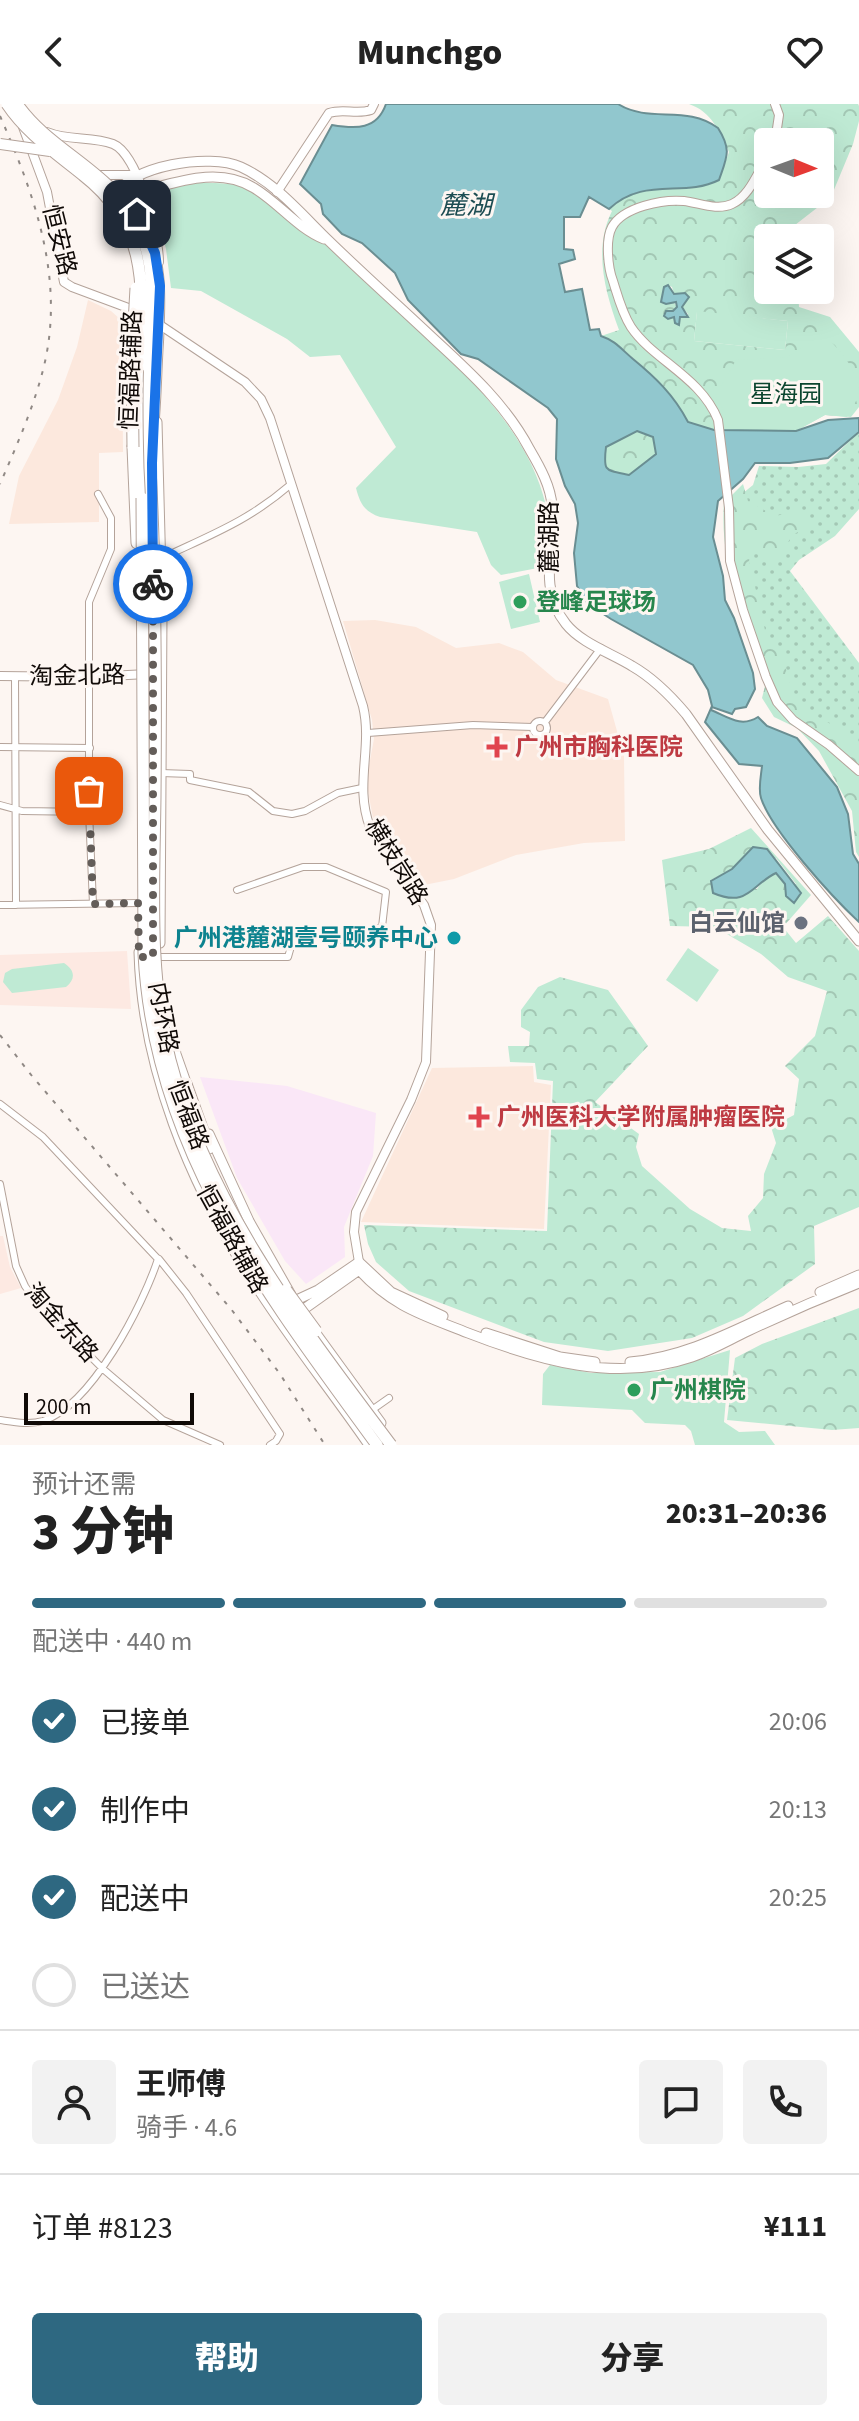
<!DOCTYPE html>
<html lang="zh">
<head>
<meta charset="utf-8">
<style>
  :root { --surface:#fff; --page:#f2f2f2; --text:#222; --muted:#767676; --line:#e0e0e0; --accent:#2e6881 }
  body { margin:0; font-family:"Source Sans 3","Noto Sans SC",sans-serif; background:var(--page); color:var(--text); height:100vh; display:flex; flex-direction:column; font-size:30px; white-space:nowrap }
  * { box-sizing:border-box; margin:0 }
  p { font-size:26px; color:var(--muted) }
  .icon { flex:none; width:44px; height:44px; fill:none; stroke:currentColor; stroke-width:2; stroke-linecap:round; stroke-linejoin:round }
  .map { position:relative; height:1341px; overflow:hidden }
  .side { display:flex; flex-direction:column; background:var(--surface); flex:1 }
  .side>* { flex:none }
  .needle { width:52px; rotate:91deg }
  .fabs { position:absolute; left:754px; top:24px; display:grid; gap:16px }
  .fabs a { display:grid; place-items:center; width:80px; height:80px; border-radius:8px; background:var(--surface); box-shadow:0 8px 32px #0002; font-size:40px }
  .scale { position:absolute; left:24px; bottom:20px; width:170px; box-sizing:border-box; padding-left:8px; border:4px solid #100a07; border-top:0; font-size:22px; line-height:28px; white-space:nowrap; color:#100a07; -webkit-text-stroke:6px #fdf6f2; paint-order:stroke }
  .pin { position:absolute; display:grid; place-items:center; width:68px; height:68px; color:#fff; margin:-34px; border-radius:16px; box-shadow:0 4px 12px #0006 }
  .courier { position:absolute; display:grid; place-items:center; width:80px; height:80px; margin:-40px; border:6px solid #1a73e8; border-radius:50%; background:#fff; color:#222; box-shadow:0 2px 10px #0007 }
  .overview em { font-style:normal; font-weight:800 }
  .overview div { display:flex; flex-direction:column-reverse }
  .overview { display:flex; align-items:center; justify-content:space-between; height:136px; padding:0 32px }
  h1 { font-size:52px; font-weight:800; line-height:60px }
  .bar { display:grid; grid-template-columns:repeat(4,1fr); gap:12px 8px; align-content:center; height:96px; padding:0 32px }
  .bar i { height:10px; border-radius:6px; background:var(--line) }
  .bar .active { background:var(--accent) }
  .bar p { grid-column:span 4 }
  .line { display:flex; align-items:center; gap:20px; padding:0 32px; border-top:2px solid var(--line) }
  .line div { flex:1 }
  .round { display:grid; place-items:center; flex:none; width:84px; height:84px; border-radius:8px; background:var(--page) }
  ol { padding:0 32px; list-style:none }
  li { display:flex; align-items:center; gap:24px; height:88px }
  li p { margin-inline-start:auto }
  li .icon { padding:8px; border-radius:50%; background:var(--accent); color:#fff; stroke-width:4 }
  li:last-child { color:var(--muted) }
  li i { width:44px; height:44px; border:4px solid var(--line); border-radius:50% }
  .action { display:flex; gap:16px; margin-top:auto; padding:16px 32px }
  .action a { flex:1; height:92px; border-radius:8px; background:var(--accent); color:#fff; font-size:32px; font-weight:800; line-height:92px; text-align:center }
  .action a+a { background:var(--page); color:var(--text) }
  header { display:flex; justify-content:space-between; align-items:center; height:104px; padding:0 32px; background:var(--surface); font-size:36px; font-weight:800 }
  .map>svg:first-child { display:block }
  .commercial { fill:#fae7f7 }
  .built { fill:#fce8dd }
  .education { fill:#fde9e2 }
  .grass { fill:url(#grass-dots) }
  .forest { fill:url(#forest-crowns); fill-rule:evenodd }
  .park { fill:#bfead4 }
  .water { fill:#91c7ce; stroke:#6a8e92; stroke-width:2; fill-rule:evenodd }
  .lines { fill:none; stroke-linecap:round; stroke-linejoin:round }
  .minor-casing { stroke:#b4a39a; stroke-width:8 }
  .tertiary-casing { stroke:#b4a39a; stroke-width:10 }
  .secondary-casing { stroke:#b4a39a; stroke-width:11 }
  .primary-casing { stroke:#b4a39a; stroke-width:12 }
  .trunk-casing { stroke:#b4a39a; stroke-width:13 }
  .minor { stroke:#fff; stroke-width:6 }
  .tertiary { stroke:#fff; stroke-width:8 }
  .secondary { stroke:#fff; stroke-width:9 }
  .primary { stroke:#fff; stroke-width:10 }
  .trunk { stroke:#fff; stroke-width:11 }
  .rail { stroke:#908985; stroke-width:2; stroke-dasharray:4 8; stroke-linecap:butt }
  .primary-bridge-casing { stroke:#b4a39a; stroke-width:12; stroke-linecap:butt }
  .trunk-bridge-casing { stroke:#b4a39a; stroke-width:13; stroke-linecap:butt }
  .primary-bridge { stroke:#fff; stroke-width:10 }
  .trunk-bridge { stroke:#fff; stroke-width:11 }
  .done { stroke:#635d59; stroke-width:8; stroke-dasharray:0 14.4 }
  .route { stroke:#1a73e8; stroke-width:10 }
  .leisure-dot { fill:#2e9e5b; stroke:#fdf6f2; stroke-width:3 }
  .health-dot { fill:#e0444e; stroke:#fdf6f2; stroke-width:3 }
  .worship-dot { fill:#6b7280; stroke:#fdf6f2; stroke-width:3 }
  .culture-dot { fill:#0f9aa8; stroke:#fdf6f2; stroke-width:3 }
  .labels { text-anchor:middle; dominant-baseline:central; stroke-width:6; stroke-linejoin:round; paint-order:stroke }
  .street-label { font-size:24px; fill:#100a07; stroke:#fdf6f2 }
  .park-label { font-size:24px; fill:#0b452f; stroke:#fdf6f2 }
  .leisure-label { font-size:24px; font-weight:bold; fill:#27864d; stroke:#fdf6f2; text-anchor:start }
  .health-label { font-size:24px; font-weight:bold; fill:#be3a42; stroke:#fdf6f2; text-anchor:start }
  .worship-label { font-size:24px; font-weight:bold; fill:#5b616d; stroke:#fdf6f2; text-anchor:end }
  .culture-label { font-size:24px; font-weight:bold; fill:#0d838f; stroke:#fdf6f2; text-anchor:end }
  .water-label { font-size:26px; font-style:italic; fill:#1d4d53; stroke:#fdf6f2 }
</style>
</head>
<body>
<header><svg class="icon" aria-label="back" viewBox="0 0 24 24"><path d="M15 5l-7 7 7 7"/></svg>Munchgo<svg class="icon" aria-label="heart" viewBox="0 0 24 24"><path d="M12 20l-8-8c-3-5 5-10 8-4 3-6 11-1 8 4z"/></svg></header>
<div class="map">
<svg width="859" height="1341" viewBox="0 0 859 1341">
  <defs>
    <pattern id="grass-dots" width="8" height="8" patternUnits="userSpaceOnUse" patternTransform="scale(2)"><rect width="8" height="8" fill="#bfead4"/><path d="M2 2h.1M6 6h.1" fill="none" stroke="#a3c7b4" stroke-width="1.8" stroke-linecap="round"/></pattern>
    <pattern id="forest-crowns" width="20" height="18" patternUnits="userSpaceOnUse" patternTransform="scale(2)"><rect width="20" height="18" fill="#bfead4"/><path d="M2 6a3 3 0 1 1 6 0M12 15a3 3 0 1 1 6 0" fill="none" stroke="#a3c7b4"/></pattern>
  </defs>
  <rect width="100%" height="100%" fill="#fdf6f2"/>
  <!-- commercial -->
  <path class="commercial" d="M200 973 287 982 376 1009 373 1052 344 1123 345 1153 306 1180 285 1157 237 1074Z"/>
  <!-- built -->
  <path class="built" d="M88 196 111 207 120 215 122 223 123 348 99 349V418L9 420 19 372 58 296 77 243Z
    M375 516 416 523 456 544 499 539 523 548 556 576 608 595 624 652 625 737 584 739 516 751 454 775 419 782 373 714 366 677 374 635 372 616 343 517Z
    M533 962 534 978 551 981 544 1125 361 1118 432 964Z"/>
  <!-- education -->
  <path class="education" d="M127 847 131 905 0 901V851Z
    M0 1132H3L10 1163 21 1184 0 1190Z"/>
  <!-- grass -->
  <path class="grass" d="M859 328V405L835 432 799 456 790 467 859 559V663L795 612 730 457 737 394 753 381 759 362 798 363 826 360Z"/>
  <!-- forest -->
  <path class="forest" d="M689 0H858L859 2V17L853 40 831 93 795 121 796 134H768V186H798L799 203 830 213 859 248V303L851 313 825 311 796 327 714 326 688 318C675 291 655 273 633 254 621 245 616 237 601 232L619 226C605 188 593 145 612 107L609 105C644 72 684 94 719 76L729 48C719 27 712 8 689 0ZM768 38H820V90H768ZM668 181 672 183 674 190 685 189 689 193 682 203 688 210V214H665L668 207H673L677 203 673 197 663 199 664 183ZM697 208 788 217 785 246 694 237Z
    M636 327 653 333 656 351 629 371C605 366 603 368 606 343Z
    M743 380 748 397 775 412 800 407 809 421 793 431 774 458 754 444 749 456 765 526 782 552 794 593 809 608 847 629 859 639V753L856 748 852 707 819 647 797 624 774 613 762 594 765 582C746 523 719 462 724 399Z
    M751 724 811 791 783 823 796 839 828 812 859 847V1103L814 1122 815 1160 743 1212 692 1234 608 1247 544 1238 409 1187 376 1158 368 1140 364 1121 547 1127 553 977 537 975 535 959 510 958 508 942H529L530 928 521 923V906L538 883 560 873 608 886 648 942 595 998 639 1030 636 1043 642 1062 690 1105 722 1124 751 1127 748 1112 763 1094 764 1070 776 1039 771 1023 794 1011 799 975 785 962 815 932 827 887 788 873 761 850 715 823 670 822 662 756 709 745ZM776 754 796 780H785L776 769 765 774 757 785 711 776 732 765Z
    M859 1204V1324L832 1326 727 1316 735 1254 762 1240Z"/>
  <!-- park -->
  <path class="park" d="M190 78C216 80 245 77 268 91 303 114 334 148 364 176 430 238 525 309 546 402 550 420 545 444 543 463L501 471 491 461 477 428 380 413C365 408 360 400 356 384L396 343 340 251 310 253 287 235 201 187 171 184 166 145 152 91Z
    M697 207 788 217 785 246 694 237Z
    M823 229C837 244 859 265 859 289 857 297 851 306 847 313L825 311 796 327 729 326 727 312 715 292 736 256 788 253Z
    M529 470 540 518 511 525 499 478Z
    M688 844 719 866 697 898 666 876Z
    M64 859C75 866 76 875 66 883L12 889 3 878 5 869 12 865Z
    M730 1246 724 1318 739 1328 765 1327 775 1341H695L691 1327 685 1321 645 1319 632 1306 542 1301 543 1270 550 1261 591 1269 660 1268Z"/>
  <!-- water -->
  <path class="water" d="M386 0H618C650 20 686 0 718 24 732 46 727 53 719 76 683 94 644 72 609 105L589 93 580 113H564V145L573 146 575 155 559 160 565 188 582 185 590 226 599 225 601 232C616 237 621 245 633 255 655 273 674 291 688 318L714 326 796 327 828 316 859 314V328L828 354 790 359H755L743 375 718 397 713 433 723 472 725 496 734 514 753 569 755 585 746 603 735 605 732 610 712 603 711 606C728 613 741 624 758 613L767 622 797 634 837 683 848 710 853 750 859 760V818C833 794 771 726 761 694 758 685 761 672 762 662L739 660 705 618 712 602 708 586 693 561 611 515 588 500 577 482 574 449 578 419 575 400 565 382 556 355 557 315 548 304 478 255 461 250 408 196 395 169 362 139 342 130 323 110 321 100 300 80 332 21C356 25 377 26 386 0ZM637 327 653 333 656 350 629 371C605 366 603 368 606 343Z
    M668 181 674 190 685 189 689 193 682 203 688 213H680L679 221 675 219 674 213 668 215 664 212 666 207H673L677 203 676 198 666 200 661 198 664 183Z
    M753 743 767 745 801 789 794 799 786 792 785 780 776 769C751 781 748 804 713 789L711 777 732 765Z"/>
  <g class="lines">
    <defs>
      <path id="minor" d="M160 455C210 431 247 418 290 381
        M15 573 16 801
        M533 624a7 7 0 1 1 14 0a7 7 0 1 1-14 0Z
        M545 618 601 544
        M368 629 473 621 533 623
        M0 643 90 644
        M161 669 190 670V676L249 688 273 707 292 710 305 707 338 689 362 684
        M0 701 22 707 89 708
        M93 800 89 708V498L111 445V414L98 390
        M0 801 138 799
        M155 853H288L292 839 307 829 336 831 340 836 382 823 386 788 326 763H303L237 786
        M0 1000 43 1033 158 1155C143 1201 92 1301 43 1317 29 1321 14 1318 0 1316
        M0 1080 16 1162 25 1182 37 1199 103 1265 163 1316 220 1341
        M159 1155 186 1189 280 1330 276 1337 270 1341
        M369 1308 389 1294"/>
      <path id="tertiary" d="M23 23 47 88 64 178 72 183 139 208
        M47 28C68 37 92 32 113 40 138 50 159 132 159 158
        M775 38 779 11 775 0
        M768 52C758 67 750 92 732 100 717 107 700 99 684 97 663 95 623 103 612 123 605 136 608 164 613 177 618 193 622 209 631 223 653 256 701 273 718 316L729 404 730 457 743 506 766 573 777 598 793 616 829 641 859 667
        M101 71H135
        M277 88 329 9C344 4 356 11 371 6L374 0
        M154 217 245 278 261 295 270 314 363 602C373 643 354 682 370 723L424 801 431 821 426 958 411 996 356 1108 354 1128 359 1158
        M0 572 90 573 147 570"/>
      <path id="secondary" d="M113 93C130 61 210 49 241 63 276 79 302 111 329 137 364 171 400 203 435 236 471 269 507 302 530 346 540 363 551 383 552 402 555 442 537 484 566 520 581 539 611 549 632 562 653 574 670 591 686 610L768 726 859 837
        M113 93C158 88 210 57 254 84 279 99 297 124 324 135
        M157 318 162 508 160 839
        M139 848C142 964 190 1081 253 1177 289 1234 331 1286 369 1341
        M165 898 176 950 188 984
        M209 1030 249 1117 291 1191
        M359 1158V1166C393 1203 423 1211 468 1229 540 1257 616 1279 692 1253 712 1246 729 1236 748 1227 784 1210 821 1194 859 1179
        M359 1158 391 1188 443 1212
        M820 1188 859 1171
        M290 1199 318 1186 359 1158
        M297 1210 359 1166
        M312 1224 381 1319
        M486 1229 560 1253 595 1258
        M630 1258C688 1253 736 1225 788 1202"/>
      <path id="primary" d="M141 116C163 155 160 195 158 238 156 267 156 296 153 325"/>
      <path id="trunk" d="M140 262 142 394
        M133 343 137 439
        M186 980 209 1044"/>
    </defs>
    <!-- minor casing -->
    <use href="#minor" class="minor-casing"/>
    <!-- tertiary casing -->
    <use href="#tertiary" class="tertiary-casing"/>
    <!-- secondary casing -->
    <use href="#secondary" class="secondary-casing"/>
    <!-- primary casing -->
    <use href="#primary" class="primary-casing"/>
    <!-- trunk casing -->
    <use href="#trunk" class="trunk-casing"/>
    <!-- minor -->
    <use href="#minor" class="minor"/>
    <!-- tertiary -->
    <use href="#tertiary" class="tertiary"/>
    <!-- secondary -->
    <use href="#secondary" class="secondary"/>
    <!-- primary -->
    <use href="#primary" class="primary"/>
    <!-- trunk -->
    <use href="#trunk" class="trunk"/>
    <!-- rail -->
    <path class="rail" d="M0 12C35 92 66 177 43 266 33 305 16 343 0 380
      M0 931 32 972 231 1205 280 1270 325 1341"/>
    <defs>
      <path id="primary-bridge" d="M0 40 50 47"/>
      <path id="trunk-bridge" d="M7 0C27 30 56 49 83 71 150 123 143 186 140 262
        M17 0C51 49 113 67 139 124 158 166 151 209 150 254 148 290 149 327 150 364 156 473 156 583 155 693 154 781 148 871 170 956 208 1102 302 1222 391 1341
        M133 343 132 255 136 184
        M142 394 144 850C154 1046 267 1190 377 1341
        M286 1186 316 1227"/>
    </defs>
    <!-- primary-bridge casing -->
    <use href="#primary-bridge" class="primary-bridge-casing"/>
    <!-- trunk-bridge casing -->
    <use href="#trunk-bridge" class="trunk-bridge-casing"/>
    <!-- primary-bridge -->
    <use href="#primary-bridge" class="primary-bridge"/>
    <!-- trunk-bridge -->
    <use href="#trunk-bridge" class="trunk-bridge"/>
  </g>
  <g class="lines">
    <!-- done -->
    <path class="done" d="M89 687 93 800 138 799 139 853H153V480"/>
    <!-- route -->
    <path class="route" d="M137 110 155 149 160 182 152 359 153 480"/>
  </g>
  <!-- markers -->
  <g class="leisure-dot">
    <circle cx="520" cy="498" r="8"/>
    <circle cx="634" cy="1286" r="8"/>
  </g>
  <g class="health-dot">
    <path d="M493 631h8v8h8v8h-8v8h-8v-8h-8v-8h8z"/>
    <path d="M475 1001h8v8h8v8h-8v8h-8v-8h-8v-8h8z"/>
  </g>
  <circle class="worship-dot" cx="801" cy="819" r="8"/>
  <circle class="culture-dot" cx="454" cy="834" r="8"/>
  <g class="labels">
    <!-- street labels -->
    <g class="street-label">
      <text transform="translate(59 136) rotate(76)">恒安路</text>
      <text transform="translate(131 266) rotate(-88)">恒福路辅路</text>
      <text transform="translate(549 433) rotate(-90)">麓湖路</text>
      <text transform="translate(77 572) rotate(-1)">淘金北路</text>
      <text transform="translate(396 758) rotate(58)">横枝岗路</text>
      <text transform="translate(163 914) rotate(80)">内环路</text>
      <text transform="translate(188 1011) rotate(69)">恒福路</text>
      <text transform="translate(232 1135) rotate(61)">恒福路辅路</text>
      <text transform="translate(61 1219) rotate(48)">淘金东路</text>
    </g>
    <!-- park labels -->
    <g class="park-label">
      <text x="786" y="290">星海园</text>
    </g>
    <!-- leisure labels -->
    <g class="leisure-label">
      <text x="536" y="498">登峰足球场</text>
      <text x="650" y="1286">广州棋院</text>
    </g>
    <!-- health labels -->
    <g class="health-label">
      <text x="515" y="643">广州市胸科医院</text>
      <text x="497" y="1013">广州医科大学附属肿瘤医院</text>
    </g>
    <!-- worship labels -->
    <g class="worship-label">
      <text x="785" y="819">白云仙馆</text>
    </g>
    <!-- culture labels -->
    <g class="culture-label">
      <text x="438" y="834">广州港麓湖壹号颐养中心</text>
    </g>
    <!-- water labels -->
    <g class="water-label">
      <text x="466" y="101">麓湖</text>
    </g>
  </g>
</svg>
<div class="fabs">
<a><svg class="needle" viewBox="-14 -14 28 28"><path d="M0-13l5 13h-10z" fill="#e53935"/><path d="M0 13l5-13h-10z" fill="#767676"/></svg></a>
<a><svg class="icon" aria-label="layers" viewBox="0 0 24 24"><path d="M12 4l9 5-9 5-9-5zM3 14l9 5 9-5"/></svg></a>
</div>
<div class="scale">200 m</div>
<div class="pin" style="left:89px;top:687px;background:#ea580c"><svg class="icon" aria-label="bag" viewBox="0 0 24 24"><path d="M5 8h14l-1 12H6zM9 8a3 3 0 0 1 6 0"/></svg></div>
<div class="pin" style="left:137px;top:110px;background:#1f2937"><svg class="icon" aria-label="home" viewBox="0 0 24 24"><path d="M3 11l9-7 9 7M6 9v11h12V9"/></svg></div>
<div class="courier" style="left:153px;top:480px"><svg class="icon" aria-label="bike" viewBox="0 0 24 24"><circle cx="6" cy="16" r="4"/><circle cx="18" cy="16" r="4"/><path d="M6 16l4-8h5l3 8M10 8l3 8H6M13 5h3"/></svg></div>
</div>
<section class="side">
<div class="overview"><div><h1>3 分钟</h1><p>预计还需</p></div><em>20:31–20:36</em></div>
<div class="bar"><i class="active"></i><i class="active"></i><i class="active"></i><i></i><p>配送中 · 440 m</p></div>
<ol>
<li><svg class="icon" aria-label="check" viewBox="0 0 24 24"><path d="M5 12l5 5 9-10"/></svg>已接单<p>20:06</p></li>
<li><svg class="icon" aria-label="check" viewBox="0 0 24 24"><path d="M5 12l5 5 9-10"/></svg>制作中<p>20:13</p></li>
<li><svg class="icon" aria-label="check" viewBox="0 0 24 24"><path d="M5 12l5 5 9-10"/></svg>配送中<p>20:25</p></li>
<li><i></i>已送达</li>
</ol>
<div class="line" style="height:144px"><a class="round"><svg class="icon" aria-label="person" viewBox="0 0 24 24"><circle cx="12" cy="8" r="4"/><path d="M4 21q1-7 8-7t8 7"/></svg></a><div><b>王师傅</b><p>骑手 · 4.6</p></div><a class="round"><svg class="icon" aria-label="chat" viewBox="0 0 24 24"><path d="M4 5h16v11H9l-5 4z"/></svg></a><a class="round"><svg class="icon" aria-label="phone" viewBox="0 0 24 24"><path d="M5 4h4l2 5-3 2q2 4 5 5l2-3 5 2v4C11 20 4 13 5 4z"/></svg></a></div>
<div class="line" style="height:104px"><div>订单 #8123</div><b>¥111</b></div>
<div class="action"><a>帮助</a><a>分享</a></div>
</section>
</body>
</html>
